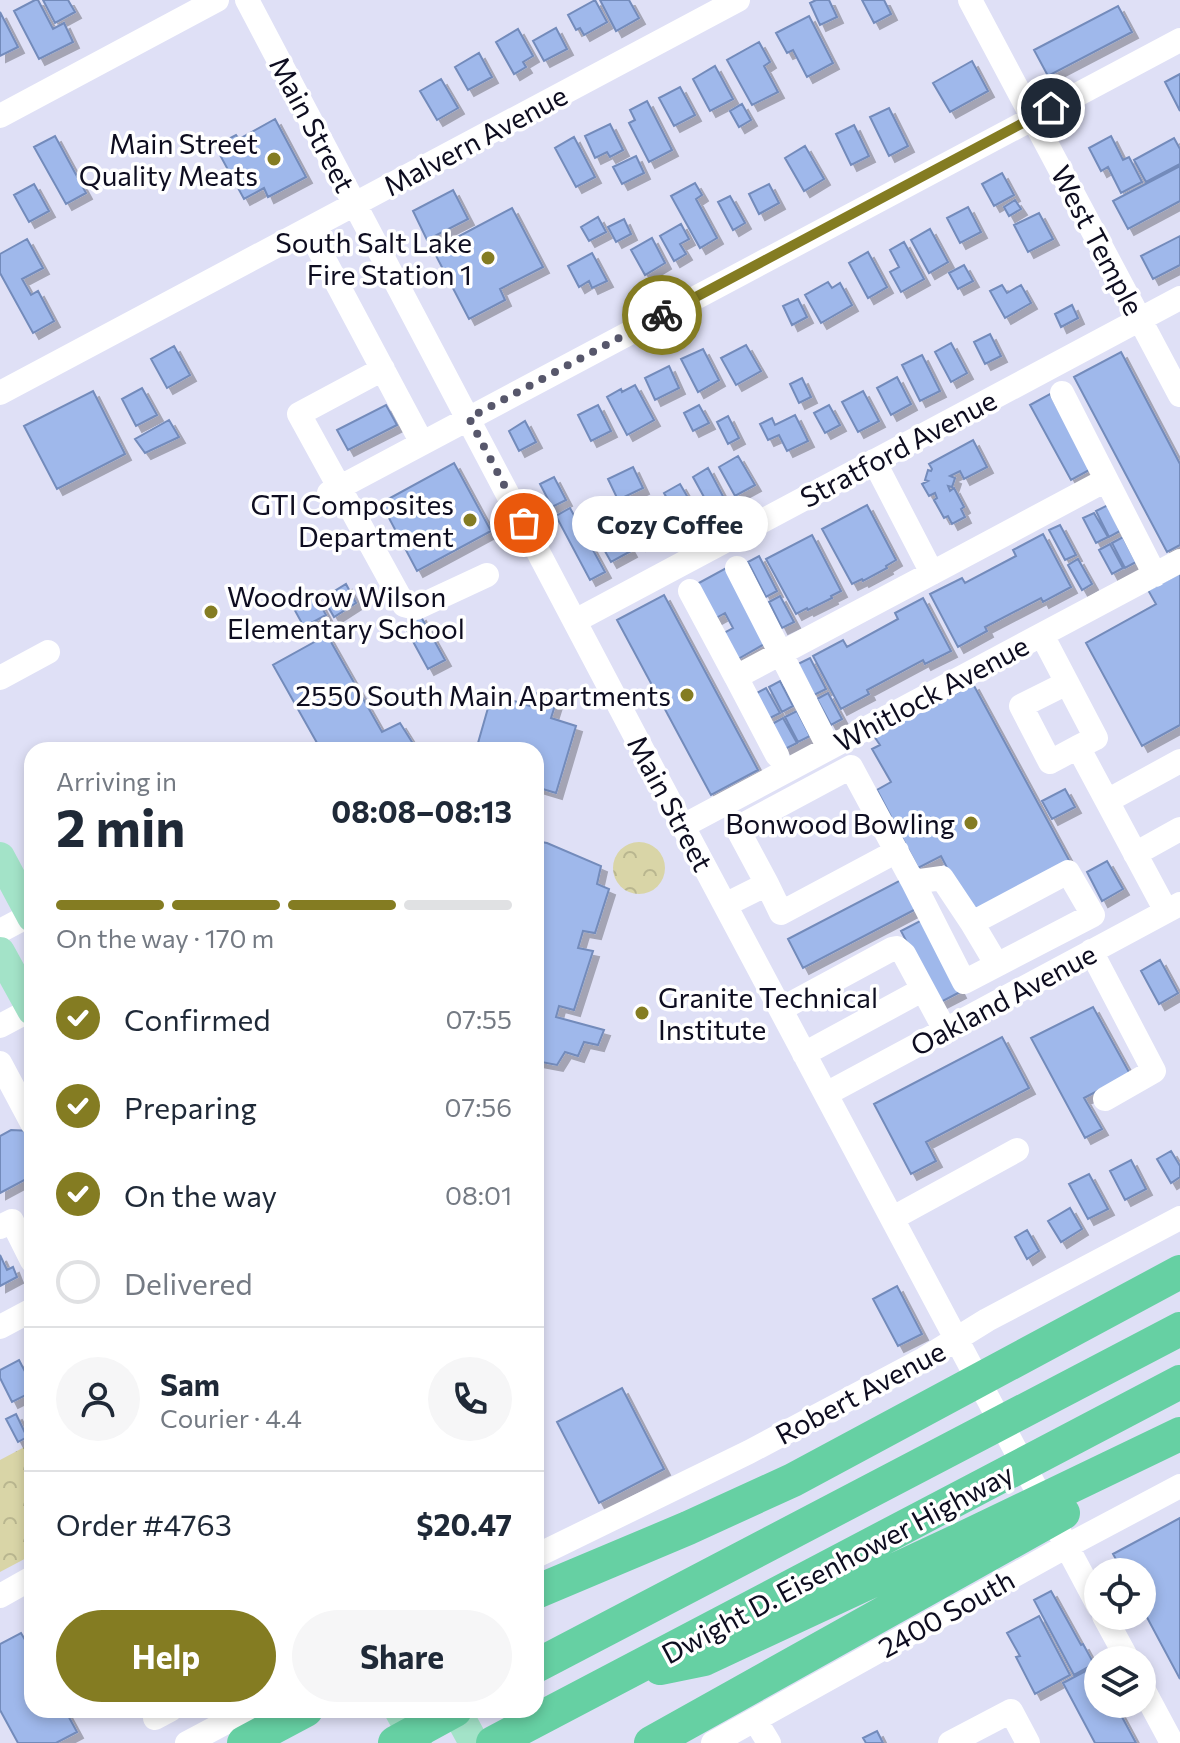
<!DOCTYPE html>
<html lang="en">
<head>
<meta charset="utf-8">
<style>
  :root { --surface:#fff; --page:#f6f6f7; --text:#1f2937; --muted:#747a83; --line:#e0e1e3; --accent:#847c22 }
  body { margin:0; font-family:Commissioner,sans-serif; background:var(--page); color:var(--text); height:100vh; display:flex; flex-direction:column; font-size:30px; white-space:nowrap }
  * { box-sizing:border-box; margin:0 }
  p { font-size:26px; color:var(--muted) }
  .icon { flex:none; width:44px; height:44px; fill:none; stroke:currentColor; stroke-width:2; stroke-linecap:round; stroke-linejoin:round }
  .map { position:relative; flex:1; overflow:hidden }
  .side { position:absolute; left:24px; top:742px; width:520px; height:976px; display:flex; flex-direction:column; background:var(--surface); border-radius:24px; box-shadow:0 4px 12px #0003 }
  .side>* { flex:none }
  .fabs { position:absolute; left:1084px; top:1558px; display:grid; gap:16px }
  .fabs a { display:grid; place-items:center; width:72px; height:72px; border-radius:50%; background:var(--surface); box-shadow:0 4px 12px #0003; font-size:40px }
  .pin { position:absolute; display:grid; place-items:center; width:68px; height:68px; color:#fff; margin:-34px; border:4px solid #fff; border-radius:50%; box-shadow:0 2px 8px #0007 }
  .courier { position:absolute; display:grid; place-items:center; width:80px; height:80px; margin:-40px; border:6px solid #847c22; border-radius:50%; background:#fff; color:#222; box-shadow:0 2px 10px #0007 }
  .bubble { position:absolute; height:56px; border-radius:28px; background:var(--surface); box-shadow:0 4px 12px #0003; font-size:26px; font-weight:700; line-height:56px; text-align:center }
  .head em { font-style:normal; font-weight:700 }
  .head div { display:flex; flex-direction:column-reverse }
  .head { display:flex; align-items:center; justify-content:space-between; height:136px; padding:0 32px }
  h1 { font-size:52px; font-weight:700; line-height:60px }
  .bar { display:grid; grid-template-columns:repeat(4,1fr); gap:12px 8px; align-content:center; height:96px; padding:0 32px }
  .bar i { height:10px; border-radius:6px; background:var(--line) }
  .bar .current { background:var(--accent) }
  .bar p { grid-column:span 4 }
  .line { display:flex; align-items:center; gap:20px; padding:0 32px; border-top:2px solid var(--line) }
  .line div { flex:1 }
  .round { display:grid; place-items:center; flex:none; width:84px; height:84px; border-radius:42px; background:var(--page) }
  ol { padding:0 32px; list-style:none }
  li { display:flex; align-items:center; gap:24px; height:88px }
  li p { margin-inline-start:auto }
  li .icon { padding:8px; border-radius:50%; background:var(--accent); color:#fff; stroke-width:4 }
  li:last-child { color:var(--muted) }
  li i { width:44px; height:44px; border:4px solid var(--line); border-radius:50% }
  .button { display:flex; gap:16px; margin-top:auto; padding:16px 32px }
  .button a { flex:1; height:92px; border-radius:48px; background:var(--accent); color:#fff; font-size:32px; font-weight:700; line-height:92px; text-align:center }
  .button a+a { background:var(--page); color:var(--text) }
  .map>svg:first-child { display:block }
  .park { fill:url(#park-crowns) }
  .building { fill:#9fb8eb; stroke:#738bbb; stroke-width:2; filter:url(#shadow) }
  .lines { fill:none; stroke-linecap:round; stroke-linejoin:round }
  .minor { stroke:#fff; stroke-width:24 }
  .major { stroke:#a3e3c8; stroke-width:30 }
  .highway { stroke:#66d0a3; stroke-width:34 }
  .done { stroke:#57576b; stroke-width:8; stroke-dasharray:0 14.4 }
  .route { stroke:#847c22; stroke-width:10 }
  .poi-dot { fill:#847c22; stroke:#fff; stroke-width:3 }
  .labels { text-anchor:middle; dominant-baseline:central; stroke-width:7; stroke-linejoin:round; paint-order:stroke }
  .street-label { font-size:28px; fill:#0e0d20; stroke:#fff }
  .poi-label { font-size:28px; fill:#0e0d20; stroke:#fff; text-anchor:end }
</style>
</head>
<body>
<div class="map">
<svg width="1180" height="1743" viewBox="0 0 1180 1743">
  <defs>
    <pattern id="park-crowns" width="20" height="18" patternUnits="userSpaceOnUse" patternTransform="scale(2)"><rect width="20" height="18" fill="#d9d5a7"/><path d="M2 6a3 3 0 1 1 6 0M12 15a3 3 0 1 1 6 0" fill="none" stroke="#b9b68f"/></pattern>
    <filter id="shadow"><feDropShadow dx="6" dy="6" stdDeviation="0" flood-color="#0004"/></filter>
  </defs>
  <rect width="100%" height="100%" fill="#dfe0f6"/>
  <!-- park -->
  <path class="park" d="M613 868a26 26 0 1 1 52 0a26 26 0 1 1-52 0Z
    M32 1443V1555L0 1572V1460Z"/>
  <!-- building -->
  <path class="building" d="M35 0H38L53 29 64 23 73 42 39 59 14 11Z
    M43 0H68L75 12 55 23Z
    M595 0 607 22 584 35 580 28 576 30 568 15Z
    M600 0H629L639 18 616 31Z
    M816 0H829L837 17 820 25 810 3Z
    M862 0H884L891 14 874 23Z
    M1118 6 1132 32 1048 76 1034 50Z
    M0 12 18 47 0 56Z
    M809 16 833 63 807 77 793 50 787 53 776 33Z
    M556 28 567 49 544 61 533 41Z
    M518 29 533 56 523 62 526 67 514 74 496 42Z
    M759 42 770 62 764 66 778 92 752 105 727 60Z
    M479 53 492 77 468 90 455 67Z
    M972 61 988 91 950 112 933 83Z
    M715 66 733 99 710 111 693 79Z
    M1180 74V111L1165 82Z
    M441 79 458 108 437 120 420 91Z
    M680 87 695 115 674 126 659 98Z
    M647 101 672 150 649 162 629 123 635 120 630 110Z
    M742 104 751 120 739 127 730 111Z
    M889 108 908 146 889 156 870 117Z
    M275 119 306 177 268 197 264 188 244 199 215 146 236 135 239 139Z
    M610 124 623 150 610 157 607 152 595 158 585 136Z
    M854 125 869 156 851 165 836 134Z
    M55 136 86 193 66 204 34 147Z
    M1111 136 1123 160 1129 157 1142 182 1121 193 1108 167 1101 171 1089 148Z
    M574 137 595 177 576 187 555 148Z
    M1174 138 1180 149V164L1146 182 1134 160Z
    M805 146 824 179 804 191 785 158Z
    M636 156 644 173 622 184 613 167Z
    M1180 166V201L1128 229 1113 201Z
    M1002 173 1014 195 994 206 982 184Z
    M695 183 702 195 696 199 717 238 700 248 671 196Z
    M34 184 49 211 29 222 14 195Z
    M769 184 779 203 759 214 749 194Z
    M453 190 468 219 427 240 413 211Z
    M730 196 745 223 733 230 718 202Z
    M1015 200 1021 209 1009 216 1004 207Z
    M968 207 981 232 960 243 947 218Z
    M512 208 543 267 500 289 505 300 469 319 433 250Z
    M1039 213 1053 239 1028 252 1014 225Z
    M598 217 606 232 589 241 581 227Z
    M624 219 631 234 616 242 608 227Z
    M681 224 689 239 680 244 686 254 674 261 660 236Z
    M930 229 948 262 929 273 911 240Z
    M1180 236V265L1153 279 1141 256Z
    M652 238 665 263 645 275 631 250Z
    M27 239 43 268 22 279 31 295 38 291 54 321 33 333 0 273V254Z
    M904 242 924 279 901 292 890 272 899 267 890 250Z
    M868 252 887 287 868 298 849 263Z
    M592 253 607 281 592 288 589 281 579 287 568 266Z
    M964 265 973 281 958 289 949 273Z
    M828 282 832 288 840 283 852 305 821 323 805 295Z
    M1002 285 1007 293 1021 285 1031 303 1005 318 990 291Z
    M798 299 807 317 792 325 783 306Z
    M1072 305 1078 318 1061 327 1055 314Z
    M990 334 1001 356 985 364 974 342Z
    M951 343 967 373 951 382 935 352Z
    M746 345 761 371 736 385 721 358Z
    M174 346 190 375 167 388 151 359Z
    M703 349 719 380 698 392 681 359Z
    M1121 352 1180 464V545L1167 552 1074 377Z
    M922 355 940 391 920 401 902 365Z
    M669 366 679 388 655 400 645 378Z
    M897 377 911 404 891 415 877 388Z
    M802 378 811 397 799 403 790 384Z
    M635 385 654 420 627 435 607 397 621 389 622 392Z
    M142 388 157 415 136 426 122 399Z
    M93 391 125 454 57 489 24 426Z
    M863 391 879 421 858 432 842 402Z
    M1050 394 1091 469 1071 480 1030 405Z
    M386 405 397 425 348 450 337 430Z
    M598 405 611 431 591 441 578 415Z
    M699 405 709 423 693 431 684 413Z
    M829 405 840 425 825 433 814 413Z
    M795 415 808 441 787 451 779 435 768 440 760 424 772 418 775 425Z
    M728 416 739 438 728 444 717 422Z
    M169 420 179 437 145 453 135 439Z
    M525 421 536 442 519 451 509 431Z
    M973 440 987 467 964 479 960 471 950 476 955 478 952 487 948 486 950 491 954 488 964 507 961 509 965 517 952 524 948 516 944 518 934 500 937 498 935 493 929 496 922 484 928 481 925 480 928 470 931 471 932 469 929 464Z
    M738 456 755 485 735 496 719 467Z
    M454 463 491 531 417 571 381 503Z
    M633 467 643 488 618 500 608 479Z
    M708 468 725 500 710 508 693 477Z
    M554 477 566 500 552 507 540 484Z
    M680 484 698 515 682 524 664 493Z
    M648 498 666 532 640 545 622 512Z
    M867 505 896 560 886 566 887 568 863 581 862 579 852 584 822 529Z
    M1108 505 1120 531 1109 537 1096 511Z
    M570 508 605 572 590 580 556 516Z
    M1094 513 1108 537 1096 543 1083 518Z
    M1060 525 1076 555 1065 560 1049 530Z
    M617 526 631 551 611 562 597 537Z
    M1043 534 1071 587 1043 602 1041 598 985 627 987 631 958 647 930 594 962 578 965 583 1016 556 1013 550Z
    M812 535 841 591 831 596 832 598 808 610 807 608 796 614 766 559Z
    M1123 537 1136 562 1125 568 1112 543Z
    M1110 544 1123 568 1112 574 1099 550Z
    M759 556 777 591 766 597 748 562Z
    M1078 559 1092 584 1082 590 1068 565Z
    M728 567 768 642 738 659 724 633 733 628 725 613 716 618 697 584Z
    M1180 573V725L1142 746 1086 643 1156 604 1148 590Z
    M346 584 356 603 334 617 323 598Z
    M315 595 326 615 304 627 293 607Z
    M664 595 758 770 711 795 617 620Z
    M780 596 794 622 782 628 769 602Z
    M923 598 951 651 925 664 923 660 867 690 869 694 841 709 813 656 843 640 847 647 898 619 895 613Z
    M420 615 445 660 428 669 404 625Z
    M327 635 382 732 400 723 417 750H321L273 665Z
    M810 658 826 689 814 695 798 664Z
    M780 681 793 706 782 712 769 687Z
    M973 684 1070 862 971 914 941 856 918 868 877 790 891 782 872 749 880 745 874 736Z
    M766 688 780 713 768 719 755 694Z
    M537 693 557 699 551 718 576 726 556 793 536 787V750H476L492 694 533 707Z
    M828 693 842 719 831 725 817 699Z
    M797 711 810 736 798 742 785 717Z
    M783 718 797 743 785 749 772 724Z
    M1065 789 1075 807 1052 819 1042 801Z
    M536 841 547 843 601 866 597 884 609 889 595 933 583 931 578 948 593 951 574 1010 559 1006 556 1017 604 1030 598 1045 584 1042 578 1056 565 1052 557 1065 536 1061Z
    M1107 861 1123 889 1102 901 1087 872Z
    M901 880 916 909 803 968 788 939Z
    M922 920 960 992 939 1003 901 931Z
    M1160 960 1178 993 1159 1004 1141 971Z
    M1093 1007 1130 1074 1084 1098 1102 1129 1085 1138 1031 1038Z
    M1002 1037 1029 1088 926 1142 936 1161 911 1174 874 1104Z
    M11 1130 32 1131V1176L0 1193V1136Z
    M1171 1151 1180 1166V1177L1171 1183 1157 1159Z
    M1131 1160 1146 1189 1125 1200 1110 1171Z
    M1089 1174 1108 1209 1088 1219 1069 1184Z
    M1070 1208 1082 1229 1061 1242 1048 1221Z
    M1027 1230 1039 1251 1027 1259 1015 1237Z
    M0 1255 7 1270 13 1267 17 1277 0 1286Z
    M897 1286 922 1334 898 1346 873 1299Z
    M19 1360 32 1385V1392L12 1402 0 1378V1370Z
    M622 1388 664 1469 599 1503 557 1422Z
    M16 1414 27 1437 18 1442 6 1419Z
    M1180 1518V1679L1142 1608V1572H1123L1113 1554Z
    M1051 1591 1081 1645 1083 1644 1094 1664 1074 1675 1034 1600Z
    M1039 1616 1070 1675 1035 1694 1016 1657 1020 1656 1007 1633Z
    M21 1633 28 1645 32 1643V1710H65L77 1732 56 1743H18L0 1710V1644Z
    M1095 1666 1098 1671V1704H1115L1136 1743H1095L1063 1683Z
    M877 1731 883 1743H866L863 1738Z"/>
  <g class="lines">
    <!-- minor -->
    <path class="minor" d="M247 0 661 785 1098 1605
      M970 0 1180 395
      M0 116 217 0
      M308 229 422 443
      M383 369 299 414 404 605 416 608 487 575
      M0 393 738 0
      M1062 393 1155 575
      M874 461 932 573 1106 480
      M329 493 1180 40
      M737 568 829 748
      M690 591 736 677
      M575 621 1180 298
      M1042 635 1096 738 1078 747 1166 911
      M0 678 48 652
      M1067 683 1021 706 1050 762 1078 747
      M777 755 736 677 932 573
      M1107 801 1180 761
      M683 826 1180 561
      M1135 854 1180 829
      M767 884 781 913 897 851
      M725 905 767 884 737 828 851 767 913 882 942 878 972 923 1068 872 1093 915 964 982 913 882
      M972 923 997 965
      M0 931 32 914
      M1091 951 1154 1071 1105 1099
      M781 1009 892 949 897 948 904 954 945 1030
      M0 1026 32 1009
      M804 1054 922 990
      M0 1063 32 1123
      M826 1094 1180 904
      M893 1218 1017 1150
      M0 1227 12 1221 32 1261
      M0 1327 32 1310
      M536 1556 749 1452 924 1359 987 1320 1180 1218
      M0 1596 32 1578
      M1104 1616 1128 1660
      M1142 1687 1172 1743
      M155 1718 170 1710
      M755 1720 769 1743
      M187 1743 249 1710
      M713 1743 1067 1546 1180 1486
      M950 1743 1011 1711 1028 1743"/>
    <!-- major -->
    <path class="major" d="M0 857 32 917
      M0 952 32 1010
      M399 1710 417 1743
      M456 1710 474 1743"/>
    <!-- highway -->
    <path class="highway" d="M536 1592 688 1528 793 1480 1180 1272
      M536 1666 1180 1329
      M660 1668 704 1659 951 1544 1180 1434
      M244 1743 306 1710
      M395 1743 455 1710
      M493 1743 1180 1382
      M651 1743 1063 1513"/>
  </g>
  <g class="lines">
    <!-- done -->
    <path class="done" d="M524 523 469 418 662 315"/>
    <!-- route -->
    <path class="route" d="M662 315 1051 108"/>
  </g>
  <!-- markers -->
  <g class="poi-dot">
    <circle cx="274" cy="159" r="8"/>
    <circle cx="488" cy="258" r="8"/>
    <circle cx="470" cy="520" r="8"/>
    <circle cx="211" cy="612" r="8"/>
    <circle cx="687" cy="695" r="8"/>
    <circle cx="971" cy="823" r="8"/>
    <circle cx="642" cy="1013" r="8"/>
  </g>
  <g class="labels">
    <!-- street labels -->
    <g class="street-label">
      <text transform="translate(313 124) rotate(62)">Main Street</text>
      <text transform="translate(475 140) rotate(-28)">Malvern Avenue</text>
      <text transform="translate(1098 240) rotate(62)">West Temple</text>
      <text transform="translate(898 448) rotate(-28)">Stratford Avenue</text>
      <text transform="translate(931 693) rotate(-28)">Whitlock Avenue</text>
      <text transform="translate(671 803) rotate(62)">Main Street</text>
      <text transform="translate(1003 999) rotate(-28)">Oakland Avenue</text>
      <text transform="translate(860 1392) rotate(-28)">Robert Avenue</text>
      <text transform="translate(837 1563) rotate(-28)">Dwight D. Eisenhower Highway</text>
      <text transform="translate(946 1613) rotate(-29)">2400 South</text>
    </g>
    <!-- poi labels -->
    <g class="poi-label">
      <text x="258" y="143">Main Street<tspan x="258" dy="32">Quality Meats</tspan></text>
      <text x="472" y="242">South Salt Lake<tspan x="472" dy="32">Fire Station 1</tspan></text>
      <text x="454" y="504">GTI Composites<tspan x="454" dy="32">Department</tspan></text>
      <text x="227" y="596" text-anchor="start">Woodrow Wilson<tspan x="227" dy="32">Elementary School</tspan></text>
      <text x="671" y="695">2550 South Main Apartments</text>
      <text x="955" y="823">Bonwood Bowling</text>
      <text x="658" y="997" text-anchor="start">Granite Technical<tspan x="658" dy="32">Institute</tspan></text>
    </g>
  </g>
</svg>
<div class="fabs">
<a><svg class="icon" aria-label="locate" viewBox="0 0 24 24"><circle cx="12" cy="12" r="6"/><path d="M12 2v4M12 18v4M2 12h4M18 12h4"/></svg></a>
<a><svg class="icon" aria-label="layers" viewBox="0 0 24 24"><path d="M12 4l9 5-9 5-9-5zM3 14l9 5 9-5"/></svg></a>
</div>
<div class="pin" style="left:524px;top:523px;background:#ea580c"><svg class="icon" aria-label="bag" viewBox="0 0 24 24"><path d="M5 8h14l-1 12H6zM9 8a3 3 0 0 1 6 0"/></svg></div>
<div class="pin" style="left:1051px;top:108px;background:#1f2937"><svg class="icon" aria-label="home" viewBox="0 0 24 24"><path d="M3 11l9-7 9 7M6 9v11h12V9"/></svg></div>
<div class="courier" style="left:662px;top:315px"><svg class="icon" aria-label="bike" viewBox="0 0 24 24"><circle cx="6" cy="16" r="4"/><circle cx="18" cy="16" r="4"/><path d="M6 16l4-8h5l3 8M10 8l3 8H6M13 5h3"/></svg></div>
<div class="bubble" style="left:572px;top:496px;width:196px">Cozy Coffee</div>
<section class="side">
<div class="head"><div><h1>2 min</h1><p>Arriving in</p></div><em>08:08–08:13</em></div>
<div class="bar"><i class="current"></i><i class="current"></i><i class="current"></i><i></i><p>On the way · 170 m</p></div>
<ol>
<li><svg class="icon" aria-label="check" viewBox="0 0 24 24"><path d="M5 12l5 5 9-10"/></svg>Confirmed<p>07:55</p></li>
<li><svg class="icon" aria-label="check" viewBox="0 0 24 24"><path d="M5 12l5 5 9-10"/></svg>Preparing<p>07:56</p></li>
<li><svg class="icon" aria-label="check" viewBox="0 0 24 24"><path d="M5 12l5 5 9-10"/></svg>On the way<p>08:01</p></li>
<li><i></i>Delivered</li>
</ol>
<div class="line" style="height:144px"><a class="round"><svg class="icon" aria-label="person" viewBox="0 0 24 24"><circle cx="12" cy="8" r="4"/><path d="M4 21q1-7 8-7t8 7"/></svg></a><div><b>Sam</b><p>Courier · 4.4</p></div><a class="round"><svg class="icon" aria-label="phone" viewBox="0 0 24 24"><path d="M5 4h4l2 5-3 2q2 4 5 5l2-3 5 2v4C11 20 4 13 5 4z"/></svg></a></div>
<div class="line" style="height:104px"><div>Order #4763</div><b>$20.47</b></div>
<div class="button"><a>Help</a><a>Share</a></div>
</section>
</div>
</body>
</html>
